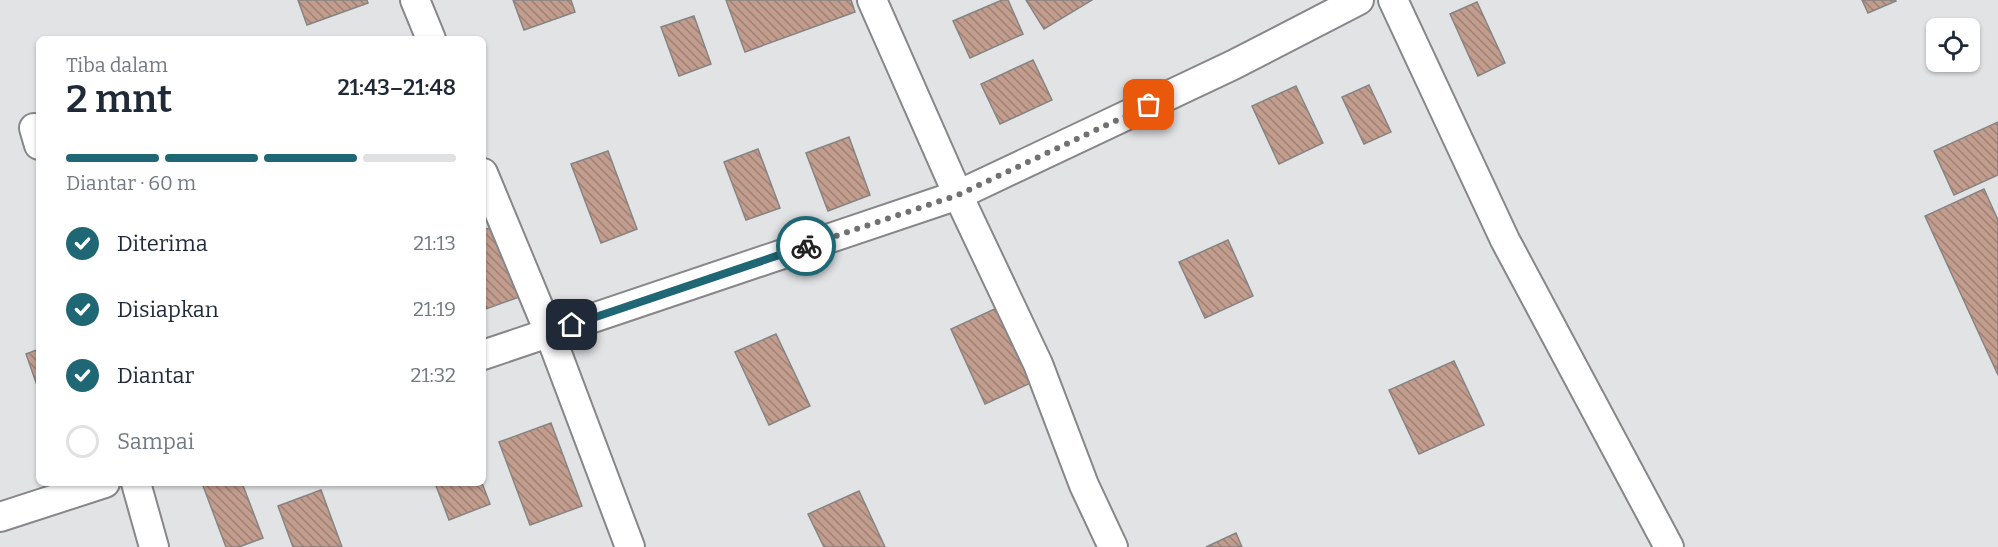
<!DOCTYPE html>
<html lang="id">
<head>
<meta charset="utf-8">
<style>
  :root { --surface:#fff; --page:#f6f6f7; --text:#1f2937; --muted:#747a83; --line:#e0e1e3; --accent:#206776 }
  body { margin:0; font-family:Bitter,serif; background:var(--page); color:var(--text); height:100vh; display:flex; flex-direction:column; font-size:22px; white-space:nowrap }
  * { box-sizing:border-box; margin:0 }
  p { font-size:20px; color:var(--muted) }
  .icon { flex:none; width:33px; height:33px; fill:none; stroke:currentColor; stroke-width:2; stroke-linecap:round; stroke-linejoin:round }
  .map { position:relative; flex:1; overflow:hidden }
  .panel { position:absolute; left:36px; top:36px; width:450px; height:450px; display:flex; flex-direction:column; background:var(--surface); border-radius:9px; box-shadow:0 2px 4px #0004 }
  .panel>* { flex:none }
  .buttons { position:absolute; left:1926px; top:18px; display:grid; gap:12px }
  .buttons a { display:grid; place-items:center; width:54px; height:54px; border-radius:9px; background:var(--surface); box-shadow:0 2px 4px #0004; font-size:30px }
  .pin { position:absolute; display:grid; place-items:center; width:51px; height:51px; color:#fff; margin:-26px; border-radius:12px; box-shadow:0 3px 9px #0006 }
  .courier { position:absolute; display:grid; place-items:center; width:60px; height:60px; margin:-30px; border:4px solid #206776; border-radius:50%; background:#fff; color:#222; box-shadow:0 2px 8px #0007 }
  .overview em { font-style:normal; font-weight:600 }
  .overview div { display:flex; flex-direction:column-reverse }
  .overview { display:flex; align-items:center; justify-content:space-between; height:102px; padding:0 30px }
  h1 { font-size:39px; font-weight:600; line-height:45px }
  .bar { display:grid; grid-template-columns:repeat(4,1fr); gap:9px 6px; align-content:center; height:72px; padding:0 30px }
  .bar i { height:8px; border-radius:4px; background:var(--line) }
  .bar .active { background:var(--accent) }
  .bar p { grid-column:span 4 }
  ol { padding:0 30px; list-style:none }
  li { display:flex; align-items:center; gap:18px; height:66px }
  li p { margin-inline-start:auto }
  li .icon { padding:6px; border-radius:50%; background:var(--accent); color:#fff; stroke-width:4 }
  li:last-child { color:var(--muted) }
  li i { width:33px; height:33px; border:3px solid var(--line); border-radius:50% }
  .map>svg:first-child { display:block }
  .building { fill:url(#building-back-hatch); stroke:#868483; stroke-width:1.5 }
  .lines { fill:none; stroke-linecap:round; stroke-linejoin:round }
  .minor-casing { stroke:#87878a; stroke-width:32 }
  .minor { stroke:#fff; stroke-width:28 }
  .done { stroke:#707172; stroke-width:6; stroke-dasharray:0 10.8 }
  .route { stroke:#206776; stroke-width:8 }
</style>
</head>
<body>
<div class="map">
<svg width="1998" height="547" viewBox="0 0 1998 547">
  <defs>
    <pattern id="building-back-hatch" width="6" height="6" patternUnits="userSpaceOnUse" patternTransform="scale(1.5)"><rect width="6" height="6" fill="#c29d8e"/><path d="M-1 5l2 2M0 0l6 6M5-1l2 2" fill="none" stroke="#9e8175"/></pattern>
  </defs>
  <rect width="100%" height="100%" fill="#e2e3e5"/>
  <!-- building -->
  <path class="building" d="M298 0H367L368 3 307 25Z
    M513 0H571L575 12 524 30Z
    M726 0H851L855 12 745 52Z
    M1002 0H1008L1023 34 970 58 953 21Z
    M1026 0H1092L1044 29Z
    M1862 0H1895L1896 1 1868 13Z
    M1477 2 1505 63 1478 76 1450 14Z
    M694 16 711 64 679 76 661 27Z
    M1033 60 1052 100 1000 124 981 84Z
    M1369 85 1391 132 1364 144 1342 97Z
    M1296 86 1323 143 1279 164 1252 106Z
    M1998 122V175L1954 195 1934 151Z
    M849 137 870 195 828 211 806 153Z
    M758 149 780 208 746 220 724 162Z
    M608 151 637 229 601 243 571 164Z
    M1984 189 1998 220V375L1925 216Z
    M493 227 519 297 483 310V230Z
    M1228 240 1253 296 1205 318 1179 262Z
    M1001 306 1035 381 985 404 951 329Z
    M776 334 810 406 769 425 735 352Z
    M39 349V391L26 354Z
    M1454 361 1484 425 1419 454 1389 390Z
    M551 423 582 506 530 525 499 442Z
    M202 483H242L263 538 239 547H226Z
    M435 483H482L490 504 449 520Z
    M321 490 342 547H293L278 506Z
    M859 491 885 547H824L808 514Z
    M1236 533 1242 547H1206Z"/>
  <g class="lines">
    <defs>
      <path id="minor" d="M415 0 431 39
        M872 0 958 195 1038 364 1084 485 1113 547
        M1393 0 1505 240 1669 547
        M34 128 39 145
        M483 173 549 332 630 547
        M483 355 958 195 1233 65 1359 0
        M136 483 154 547
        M0 517 105 483"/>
    </defs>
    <!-- minor casing -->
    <use href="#minor" class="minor-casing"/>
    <!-- minor -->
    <use href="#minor" class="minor"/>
  </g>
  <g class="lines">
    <!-- done -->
    <path class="done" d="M806 246 958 195 1149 105"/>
    <!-- route -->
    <path class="route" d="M572 325 806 246"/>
  </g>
</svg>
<div class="buttons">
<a><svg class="icon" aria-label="locate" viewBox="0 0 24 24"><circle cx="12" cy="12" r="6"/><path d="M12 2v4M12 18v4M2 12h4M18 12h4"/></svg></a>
</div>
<div class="pin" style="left:1149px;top:105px;background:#ea580c"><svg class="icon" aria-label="bag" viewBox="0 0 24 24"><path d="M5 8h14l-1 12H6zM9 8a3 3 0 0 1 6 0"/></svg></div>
<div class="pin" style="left:572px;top:325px;background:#1f2937"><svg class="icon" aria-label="home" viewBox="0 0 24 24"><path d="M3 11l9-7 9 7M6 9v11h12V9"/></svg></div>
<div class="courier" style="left:806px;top:246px"><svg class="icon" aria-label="bike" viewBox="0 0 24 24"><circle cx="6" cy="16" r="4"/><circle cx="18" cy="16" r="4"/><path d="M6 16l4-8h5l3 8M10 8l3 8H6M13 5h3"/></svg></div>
<section class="panel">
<div class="overview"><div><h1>2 mnt</h1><p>Tiba dalam</p></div><em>21:43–21:48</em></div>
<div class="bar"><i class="active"></i><i class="active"></i><i class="active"></i><i></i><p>Diantar · 60 m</p></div>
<ol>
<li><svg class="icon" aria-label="check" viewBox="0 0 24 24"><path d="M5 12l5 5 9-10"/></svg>Diterima<p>21:13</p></li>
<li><svg class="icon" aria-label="check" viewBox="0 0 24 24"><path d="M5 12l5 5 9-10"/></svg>Disiapkan<p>21:19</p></li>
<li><svg class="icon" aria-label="check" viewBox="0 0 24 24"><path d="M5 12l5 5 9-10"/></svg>Diantar<p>21:32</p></li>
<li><i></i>Sampai</li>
</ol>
</section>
</div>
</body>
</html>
